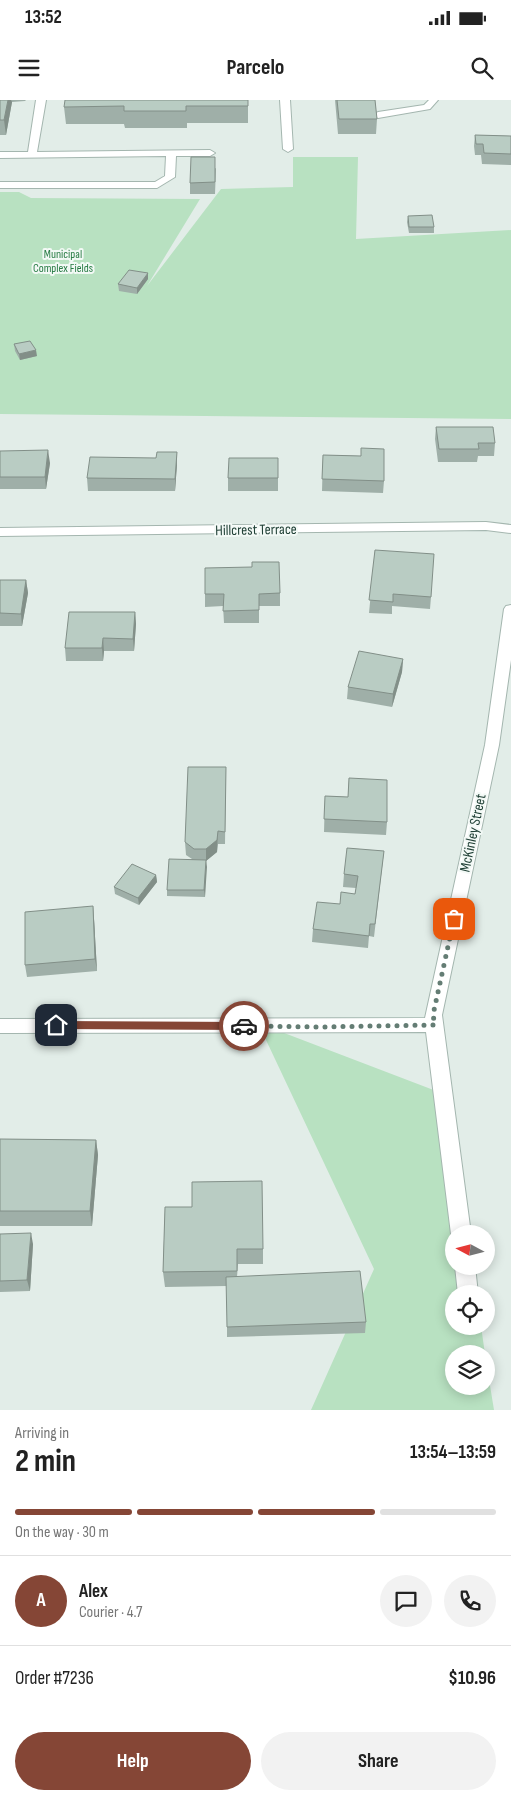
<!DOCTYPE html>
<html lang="en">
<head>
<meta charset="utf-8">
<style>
  :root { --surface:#fff; --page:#f2f2f2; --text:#222; --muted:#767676; --line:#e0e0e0; --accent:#854636 }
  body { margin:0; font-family:"Sofia Sans Condensed",sans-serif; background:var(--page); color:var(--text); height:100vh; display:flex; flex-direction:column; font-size:19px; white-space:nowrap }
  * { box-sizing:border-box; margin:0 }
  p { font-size:16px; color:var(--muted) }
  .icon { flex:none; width:28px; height:28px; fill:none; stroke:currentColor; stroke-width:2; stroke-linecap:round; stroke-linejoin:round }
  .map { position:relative; height:1310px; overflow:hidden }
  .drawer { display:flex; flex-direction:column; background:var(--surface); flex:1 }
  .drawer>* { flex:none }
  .needle { width:32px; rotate:277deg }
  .fabs { position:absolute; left:445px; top:1125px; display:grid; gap:10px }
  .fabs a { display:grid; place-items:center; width:50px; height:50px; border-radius:50%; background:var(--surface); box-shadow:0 2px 12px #0003; font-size:25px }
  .pin { position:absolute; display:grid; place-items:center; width:42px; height:42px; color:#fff; margin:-21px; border-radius:10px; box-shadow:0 2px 8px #0006 }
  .courier { position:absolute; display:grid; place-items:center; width:50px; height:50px; margin:-25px; border:4px solid #854636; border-radius:50%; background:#fff; color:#222; box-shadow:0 1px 6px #0007 }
  .summary em { font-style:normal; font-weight:700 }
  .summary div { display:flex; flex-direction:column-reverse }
  .summary { display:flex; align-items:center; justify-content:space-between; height:85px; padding:0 15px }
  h1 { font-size:32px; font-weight:700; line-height:38px }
  .bar { display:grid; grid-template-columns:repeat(4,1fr); gap:8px 5px; align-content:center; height:60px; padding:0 15px }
  .bar i { height:6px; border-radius:4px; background:var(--line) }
  .bar .active { background:var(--accent) }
  .bar p { grid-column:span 4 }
  .line { display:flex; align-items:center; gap:12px; padding:0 15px; border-top:1px solid var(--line) }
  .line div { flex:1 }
  .round { display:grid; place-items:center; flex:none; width:52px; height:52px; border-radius:26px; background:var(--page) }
  .action { display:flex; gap:10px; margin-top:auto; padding:10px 15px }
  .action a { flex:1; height:58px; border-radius:30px; background:var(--accent); color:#fff; font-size:20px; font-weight:700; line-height:58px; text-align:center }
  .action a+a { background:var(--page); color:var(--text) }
  .status { display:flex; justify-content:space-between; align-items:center; height:35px; padding:0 25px; background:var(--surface); direction:ltr }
  .status svg { height:14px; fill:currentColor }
  header { display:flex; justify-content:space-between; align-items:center; height:65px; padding:0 15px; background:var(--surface); font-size:22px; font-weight:700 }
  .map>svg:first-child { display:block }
  .green { fill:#b8e1c1 }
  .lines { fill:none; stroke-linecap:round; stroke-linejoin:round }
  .minor-casing { stroke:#a4b6af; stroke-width:2 }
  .minor { fill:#fff; fill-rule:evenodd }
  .wall { fill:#9fafa8 }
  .shaded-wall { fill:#828f88 }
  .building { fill:#b9ccc3; stroke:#828f88 }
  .route { fill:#854636 }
  .done { stroke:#647d74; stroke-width:5; stroke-dasharray:0 9 }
  .labels { text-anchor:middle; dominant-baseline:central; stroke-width:4; stroke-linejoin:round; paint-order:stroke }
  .far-park-label { font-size:12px; fill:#267b43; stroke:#f3f9f6 }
  .street-label { font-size:15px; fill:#204036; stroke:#f3f9f6 }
</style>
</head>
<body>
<div class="status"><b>13:52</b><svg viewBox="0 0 49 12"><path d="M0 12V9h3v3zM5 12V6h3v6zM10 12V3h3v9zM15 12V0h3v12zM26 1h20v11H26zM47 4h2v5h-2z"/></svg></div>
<header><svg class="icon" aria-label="menu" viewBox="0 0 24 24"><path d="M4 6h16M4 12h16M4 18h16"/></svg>Parcelo<svg class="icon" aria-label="search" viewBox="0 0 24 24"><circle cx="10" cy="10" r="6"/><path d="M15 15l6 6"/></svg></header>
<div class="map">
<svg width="511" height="1310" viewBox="0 0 511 1310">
  <rect width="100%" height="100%" fill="#e2ede8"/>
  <!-- green -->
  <path class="green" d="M293 57H358L356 139 511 130V319L0 314V92H19L31 98 200 99 147 186 221 89 293 87Z
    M258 923 444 994 454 1134V1166H471L476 1194H454V1226H481L485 1254H454V1286H486V1261L494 1310H311L374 1169Z"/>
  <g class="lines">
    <defs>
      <path id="minor" d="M36 0H46L37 52 210 50 215 53 210 56H176L175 77 157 88H0V82H155L165 76 166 56 0 58V52H28Z
        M280 0H290L293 49 288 52 283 49Z
        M429 0H438L430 9 378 18 373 15 378 12 424 5Z
        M486 422 511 425V433L486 430 0 436V428Z
        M511 505V560L499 645 442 915 471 1134H454V1139L451 1134 426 932 0 933V919L425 918 485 645 504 509 506 506Z
        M455 1166H475L478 1194H458Z"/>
    </defs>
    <!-- minor casing -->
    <use href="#minor" class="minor-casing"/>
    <!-- minor -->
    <use href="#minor" class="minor"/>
  </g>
  <!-- wall -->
  <path class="wall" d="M0 0H26L25 1 12 2 6 35H0Z
    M248 0V23H187V28H125L124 24H66L64 7Z
    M335 0H375L377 19 376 34H338Z
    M475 35 511 36V65L482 64 481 55H475L474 46Z
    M216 68 215 94H190V83Z
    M408 116 434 127V133H409L407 122Z
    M148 179 137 194 119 191 118 184Z
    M14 244 37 256 20 260 15 251Z
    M436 327 495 343 494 356H478L477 362H438L435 339Z
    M0 351 50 363 46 389H0Z
    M177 352V364L175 391H88L87 378Z
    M323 355 361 356 384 381 383 393 322 391Z
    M278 358V391H228V378Z
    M375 450 431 497 430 509 392 506V514L369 513Z
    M0 480H26L28 493 22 526H0Z
    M280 493V506H259V523H224L223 506 205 507V494Z
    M135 512 136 524 134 551H104L103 561H66L65 548Z
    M403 559 402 572 392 607 347 599 348 587Z
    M226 667 225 744H218L217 752 206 761 205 797 167 796V790L192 759 186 755 185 742Z
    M349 678 387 722 386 735 324 732 325 696 348 697Z
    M384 751 374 837 369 836 368 848 312 842 313 829 340 804 355 794 356 788 343 787 344 774Z
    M156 775 157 782 139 805 115 794 114 787Z
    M93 806 94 819 97 871 27 877 25 865Z
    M0 1039 96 1040 98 1055 92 1126H0Z
    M165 1107 263 1149V1164H238L237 1177 366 1222 365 1233 227 1237V1186L165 1187 163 1172Z
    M0 1134 33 1144 30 1191 0 1192Z"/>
  <!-- shaded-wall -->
  <path class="shaded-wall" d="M8 0H11L12 2 6 35 4 20Z
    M148 173V179L137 194V188Z
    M36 250 37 256 20 260 19 254Z
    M48 350 50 363 46 389 45 377Z
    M177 352V364L175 391V379Z
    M26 480 28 493 22 526 21 514Z
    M135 512 136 524 134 551 133 539Z
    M103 538 104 551 103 561 102 548Z
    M403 559 402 572 392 607 393 594Z
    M218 731 217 752 206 761V749Z
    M206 760 207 767 205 797 204 790Z
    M156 775 157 782 139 805 138 798Z
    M93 806 94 819 97 871 95 859Z
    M96 1040 98 1055 92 1126 90 1111Z
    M31 1133 33 1144 30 1191 27 1180Z"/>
  <!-- building -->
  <path class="building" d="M0 0H8L4 20H0Z
    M65 0H248V6H186V11H124V6L64 7Z
    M337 0H375L377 19H339Z
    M475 35 511 36V54L484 53 483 44H476Z
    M191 57H215V82L190 83Z
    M432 115 434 127H409L408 116Z
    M129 170 148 173 137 188 118 184Z
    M30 241 36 250 19 254 14 244Z
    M436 327H493L495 343H478L479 349H439Z
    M361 348 384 349V381L322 379 323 355 361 356Z
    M48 350 45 377H0V351Z
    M157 352H177L175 379 87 378 90 357 156 358Z
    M229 358H278V378H228Z
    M375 450 434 454 431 497 393 494V502L369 500Z
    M252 462H279L280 493 259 494V510L223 511 224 494H205V468L252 467Z
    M0 480H26L21 514 0 513Z
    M69 512H135L133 539 103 538 102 548H65Z
    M359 551 403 559 393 594 348 587Z
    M188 667H226L225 732 218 731 217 740 206 749H194L185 742Z
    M349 678 387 680V722L324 719 325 696 348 697Z
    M347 748 384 751 375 824H370L369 836 313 829 317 802 340 804 341 792 355 794 358 776 344 774Z
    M169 759 206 760 204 790H167Z
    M132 764 156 775 138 798 114 787Z
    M93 806 95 859 25 865V812Z
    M0 1039 96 1040 90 1111H0Z
    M262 1081 263 1149H237V1171L163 1172 165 1107H192V1082Z
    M31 1133 27 1180 0 1181V1134Z
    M360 1171 366 1222 227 1227 226 1177Z"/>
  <!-- route -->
  <path class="route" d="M56 921 244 922 249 926 244 930 56 929 52 925Z"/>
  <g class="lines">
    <!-- done -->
    <path class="done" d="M244 926 319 927 435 925 433 915 454 819"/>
  </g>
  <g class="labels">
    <!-- far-park labels -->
    <g class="far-park-label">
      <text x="63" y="154">Municipal<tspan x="63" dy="14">Complex Fields</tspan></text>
    </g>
    <!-- street labels -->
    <g class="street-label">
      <text transform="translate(256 430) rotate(-1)">Hillcrest Terrace</text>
      <text transform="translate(473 733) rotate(-78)">McKinley Street</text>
    </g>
  </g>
</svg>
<div class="fabs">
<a><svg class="needle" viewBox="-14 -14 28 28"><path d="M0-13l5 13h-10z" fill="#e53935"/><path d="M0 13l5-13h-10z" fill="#767676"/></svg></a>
<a><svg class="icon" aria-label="locate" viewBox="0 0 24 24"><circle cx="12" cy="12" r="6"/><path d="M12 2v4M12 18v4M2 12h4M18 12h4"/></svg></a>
<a><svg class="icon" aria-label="layers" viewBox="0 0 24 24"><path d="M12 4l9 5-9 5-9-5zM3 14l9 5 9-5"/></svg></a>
</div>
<div class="pin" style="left:454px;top:819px;background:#ea580c"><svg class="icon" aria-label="bag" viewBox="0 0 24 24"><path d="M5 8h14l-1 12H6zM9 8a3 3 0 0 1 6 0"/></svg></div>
<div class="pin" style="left:56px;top:925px;background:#1f2937"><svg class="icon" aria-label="home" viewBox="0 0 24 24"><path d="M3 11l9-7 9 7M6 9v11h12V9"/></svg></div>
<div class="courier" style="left:244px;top:926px"><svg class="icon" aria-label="car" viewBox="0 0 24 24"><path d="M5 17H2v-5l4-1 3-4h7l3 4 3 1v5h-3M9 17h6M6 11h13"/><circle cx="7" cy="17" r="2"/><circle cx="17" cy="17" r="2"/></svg></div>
</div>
<section class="drawer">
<div class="summary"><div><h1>2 min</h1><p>Arriving in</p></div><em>13:54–13:59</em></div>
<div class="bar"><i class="active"></i><i class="active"></i><i class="active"></i><i></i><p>On the way · 30 m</p></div>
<div class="line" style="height:90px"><b class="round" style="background:var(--accent);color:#fff">A</b><div><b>Alex</b><p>Courier · 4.7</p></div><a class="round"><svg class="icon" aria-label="chat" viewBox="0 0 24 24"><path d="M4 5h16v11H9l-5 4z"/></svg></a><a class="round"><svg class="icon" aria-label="phone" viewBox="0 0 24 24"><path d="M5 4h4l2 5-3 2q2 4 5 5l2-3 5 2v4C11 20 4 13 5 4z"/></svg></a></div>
<div class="line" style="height:65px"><div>Order #7236</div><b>$10.96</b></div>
<div class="action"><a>Help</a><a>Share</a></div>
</section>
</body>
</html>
